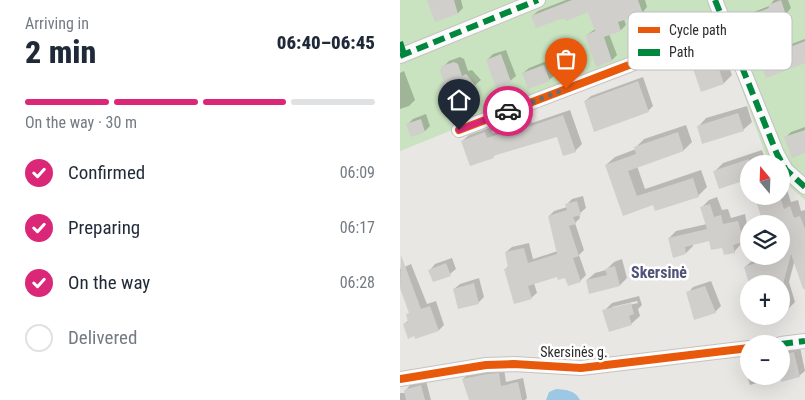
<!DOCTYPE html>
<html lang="en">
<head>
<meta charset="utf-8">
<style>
  :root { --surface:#fff; --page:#f2f2f3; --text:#1f2937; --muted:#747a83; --line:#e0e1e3; --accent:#db2777 }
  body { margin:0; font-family:"Roboto Condensed",sans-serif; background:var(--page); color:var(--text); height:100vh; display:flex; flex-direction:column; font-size:19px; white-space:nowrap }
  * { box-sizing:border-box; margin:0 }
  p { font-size:16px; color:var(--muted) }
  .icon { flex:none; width:28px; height:28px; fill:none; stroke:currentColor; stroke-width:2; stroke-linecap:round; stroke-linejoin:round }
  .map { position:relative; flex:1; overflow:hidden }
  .sheet { display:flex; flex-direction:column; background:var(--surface); width:400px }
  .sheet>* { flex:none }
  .needle { width:32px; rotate:341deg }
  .buttons { position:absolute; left:340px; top:155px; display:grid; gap:10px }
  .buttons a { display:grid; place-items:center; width:50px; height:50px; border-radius:50%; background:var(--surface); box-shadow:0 5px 20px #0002; font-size:25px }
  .pin { position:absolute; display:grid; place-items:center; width:42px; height:42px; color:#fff; margin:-51px -21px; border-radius:50% 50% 50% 0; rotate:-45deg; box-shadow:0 0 5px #0007 }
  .pin .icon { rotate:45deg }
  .courier { position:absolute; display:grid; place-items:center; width:50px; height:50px; margin:-25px; border:4px solid #db2777; border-radius:50%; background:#fff; color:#222; box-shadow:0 1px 6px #0007 }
  .head em { font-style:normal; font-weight:800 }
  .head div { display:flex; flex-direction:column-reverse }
  .head { display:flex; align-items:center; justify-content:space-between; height:85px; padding:0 25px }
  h1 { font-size:32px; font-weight:800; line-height:38px }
  .bar { display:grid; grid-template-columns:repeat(4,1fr); gap:8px 5px; align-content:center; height:60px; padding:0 25px }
  .bar i { height:6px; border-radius:4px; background:var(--line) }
  .bar .on { background:var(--accent) }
  .bar p { grid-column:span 4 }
  ol { padding:0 25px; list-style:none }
  li { display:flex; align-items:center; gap:15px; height:55px }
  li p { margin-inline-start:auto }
  li .icon { padding:5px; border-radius:50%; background:var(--accent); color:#fff; stroke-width:4 }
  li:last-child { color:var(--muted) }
  li i { width:28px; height:28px; border:2px solid var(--line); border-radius:50% }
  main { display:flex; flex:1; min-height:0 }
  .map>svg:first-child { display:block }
  .green { fill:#c9e2bf }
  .water { fill:#9dc8e3 }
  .shadow { fill:#0003; fill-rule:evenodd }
  .building { fill:#d1cfcc }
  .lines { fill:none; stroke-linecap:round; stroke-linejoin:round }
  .minor-casing { stroke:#c4c3c2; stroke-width:16 }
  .minor { stroke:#fcfbfb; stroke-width:14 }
  .quiet { stroke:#00873e; stroke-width:6; stroke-dasharray:12 6; stroke-linecap:butt }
  .cycleway-casing { stroke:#fff; stroke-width:11 }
  .cycleway { stroke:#e8590c; stroke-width:8 }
  .done { stroke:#6e6d6c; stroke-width:5; stroke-dasharray:0 9 }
  .route { stroke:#db2777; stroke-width:6 }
  .labels { text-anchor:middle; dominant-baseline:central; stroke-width:5; stroke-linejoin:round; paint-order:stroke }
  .street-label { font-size:14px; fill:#2c2c2c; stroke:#fff }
  .quarter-label { font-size:16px; font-weight:bold; fill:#505278; stroke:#fff }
  .key { fill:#fff; stroke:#c0c0c0; stroke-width:1 }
  .key-label { font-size:14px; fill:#2c2c2c }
</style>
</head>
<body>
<main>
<section class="sheet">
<div class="head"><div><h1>2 min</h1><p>Arriving in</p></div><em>06:40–06:45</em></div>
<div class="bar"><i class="on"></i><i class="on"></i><i class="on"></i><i></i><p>On the way · 30 m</p></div>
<ol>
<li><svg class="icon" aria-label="check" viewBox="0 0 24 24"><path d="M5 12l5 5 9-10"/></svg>Confirmed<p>06:09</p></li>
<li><svg class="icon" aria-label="check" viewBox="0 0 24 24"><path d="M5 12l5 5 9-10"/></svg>Preparing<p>06:17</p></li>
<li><svg class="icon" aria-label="check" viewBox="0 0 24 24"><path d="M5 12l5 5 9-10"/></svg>On the way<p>06:28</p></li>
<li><i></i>Delivered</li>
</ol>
</section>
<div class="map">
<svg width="405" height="400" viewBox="0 0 405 400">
  <rect width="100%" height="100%" fill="#e9e7e3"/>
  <!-- green -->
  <path class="green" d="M0 0H405V200L381 179V164H369L318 23 0 151Z"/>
  <!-- water -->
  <path class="water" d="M156 389C167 390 175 390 180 400H146L149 392Z"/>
  <!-- shadow -->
  <path class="shadow" d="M32 0H61L63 8 58 13 36 20Z
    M166 0H245L247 7 242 13 224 19 226 25 221 30 209 34 217 55 212 60 197 65 187 35 195 29 189 11 165 16H132L138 11Z
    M374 0H388L391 8 386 14 367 20 378 49 405 39V62L367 76 354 45 338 21 343 16 369 6Z
    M320 41 332 75 324 83 302 91 290 57 298 49Z
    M106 50 116 76 110 81 87 60 93 54Z
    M60 57 64 59 68 71 72 70 81 80 73 87 74 90 69 95 41 85 45 81 43 67 49 61Z
    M149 60 155 75 149 80 123 73 129 68Z
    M4 71 15 100 9 106 0 109V73Z
    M243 77 253 106 248 111 185 101 191 96Z
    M347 106 352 122 343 130 298 127 306 118Z
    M170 110 182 144 175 151 158 135 96 154 93 157 62 141 69 135 91 127 93 133 131 120 132 123Z
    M26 114 30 126 25 131 8 124 13 119Z
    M286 125 292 142 284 150 237 166 245 189 301 170 307 187 298 196 254 203 224 214 206 165 215 157 236 149 235 148 244 139Z
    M405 127V152L386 137 391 132Z
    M362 150 367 164H349L315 171 323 163Z
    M387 190 391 202 398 200 401 211 405 210V290L395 259 389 282 395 302 388 309 381 311V284L360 278 345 267 353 260 363 256H381V250L387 249 381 224 358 205 366 197 381 196V192Z
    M183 196 186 208 179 214 180 218 175 223 184 250 179 255 186 275 180 281 158 275 134 283 137 293 131 298 105 270 109 265 106 252 112 247 129 243 133 259 158 251 149 216 154 211 167 207 166 205 172 199Z
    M317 197 322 210 328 209 331 218 345 214 349 235 340 242 341 244 334 252 310 239 293 244V246L286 253 269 238 276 231 307 224 302 207 309 200Z
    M52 258 56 269 50 274 30 270 35 264Z
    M222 259 227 278 220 285 190 292 187 280 195 273 206 270 214 262Z
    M11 264 27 304 36 301 44 325 39 330 4 324 9 320 7 315 10 312 0 284V269Z
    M79 278 84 297 78 303 54 289 60 284Z
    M311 281 321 306 315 312 288 293 293 287Z
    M239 296 242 305 238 309 240 316 231 324 204 311 212 303ZM237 301 238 303 212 309V307Z
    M400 347 405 371 399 376H382L350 385 343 362 349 356V376H381V351Z
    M104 369 106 382 123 378 127 398 125 400H70L63 379 68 374Z
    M26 381 31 400H0V393H6L5 391 10 385Z"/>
  <!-- building -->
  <path class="building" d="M27 0H54L58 14 35 22Z
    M172 0H238L243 14 218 22 221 31 204 37 212 61 196 67 186 38H187L186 35 195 31 188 12 166 21 164 18 136 28 131 16Z
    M381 0 386 15 361 23 373 54 405 41V63L366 78 354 46 347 49 336 21 369 8 368 5Z
    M312 48 324 84 301 92 289 57Z
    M101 54 111 82 96 88 86 60Z
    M54 62 58 64 62 76 66 74 76 86 68 93 69 96 50 103 49 100 39 99 40 84 44 83 40 71 42 66Z
    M144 65 150 81 128 89 122 73Z
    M238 81 249 112 194 132 184 101Z
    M338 113 344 131 302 144 297 126Z
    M163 115 176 152 163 156 157 137 93 156 94 158 70 166 61 141 85 132 87 138 125 126V128Z
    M21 119 25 132 11 137 6 124Z
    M405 130V153L392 158 384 137Z
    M278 132 284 151 228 171 237 196 293 178 299 197 255 211 253 205 223 216 205 165 236 154 234 147Z
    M349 159V179L319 189 313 171Z
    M380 197 384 209 390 206 394 218 400 216 405 229V288L403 289 391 254 383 284H360L359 280 349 283 344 267 376 256H381V255L387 253 381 235V224H370L367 215 361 217 357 204Z
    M177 201 181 215 173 217 176 224 169 226 179 256 173 258 181 282 168 286 165 278 158 280 157 277 128 286 132 299 114 304 104 269 108 268 105 252 124 248 128 263 157 254 148 216 167 210 165 204Z
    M310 204 314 217 321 215 323 224 338 221 344 242 333 245 335 253 324 255 322 248 311 250 309 241 285 247 286 254 273 258 268 238 307 229 300 207Z
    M1 255 21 309 30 306 39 331 15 339 14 336 8 339 3 324 8 322 6 314 9 313 0 288Z
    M46 263 51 276 33 282 28 270Z
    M215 266 220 286 189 294 186 280 207 275 205 269Z
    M74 283 79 304 58 309 53 289Z
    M305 286 316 313 294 320 286 292Z
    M231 303 234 314 229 316 232 325 209 332 202 310Z
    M394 352 400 377 381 382V355Z
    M99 373 101 386 118 382 122 400H69L62 379 87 374Z
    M21 385 25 400H6L4 390Z"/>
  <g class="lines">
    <defs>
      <path id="minor" d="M315 0 377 154 386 170 405 187
        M0 56 138 0
        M59 130 326 28
        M381 344 405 341
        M0 379 86 365 114 364 181 368 349 348"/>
    </defs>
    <!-- minor casing -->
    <use href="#minor" class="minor-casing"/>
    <!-- minor -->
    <use href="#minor" class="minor"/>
    <!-- quiet -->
    <path class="quiet" d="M315 0 377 154 386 170 405 187
      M0 42 4 54
      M0 56 138 0
      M381 344 405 341"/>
    <defs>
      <path id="cycleway" d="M59 130 326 28
        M0 379 86 365 114 364 181 368 349 348"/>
    </defs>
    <!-- cycleway casing -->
    <use href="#cycleway" class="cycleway-casing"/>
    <!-- cycleway -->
    <use href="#cycleway" class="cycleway"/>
  </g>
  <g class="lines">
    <!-- done -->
    <path class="done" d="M108 111 166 89"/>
    <!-- route -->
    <path class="route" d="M59 130 108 111"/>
  </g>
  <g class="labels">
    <!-- street labels -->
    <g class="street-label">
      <text x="174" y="352">Skersinės g.</text>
    </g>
    <!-- quarter labels -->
    <g class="quarter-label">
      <text x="259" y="272">Skersinė</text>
    </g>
  </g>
  <!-- legend -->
  <rect x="228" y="12" width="164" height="58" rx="8" class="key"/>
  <rect x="238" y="27" width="22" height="6" fill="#e8590c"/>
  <rect x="238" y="49" width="22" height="7" fill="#00873e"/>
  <g class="key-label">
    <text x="269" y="35">Cycle path</text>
    <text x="269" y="57">Path</text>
  </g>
</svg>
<div class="buttons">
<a><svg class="needle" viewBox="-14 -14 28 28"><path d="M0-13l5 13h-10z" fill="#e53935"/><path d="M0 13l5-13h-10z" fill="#747a83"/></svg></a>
<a><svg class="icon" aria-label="layers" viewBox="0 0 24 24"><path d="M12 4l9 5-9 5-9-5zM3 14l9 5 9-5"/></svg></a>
<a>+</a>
<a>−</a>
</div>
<div class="pin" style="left:166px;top:89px;background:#ea580c"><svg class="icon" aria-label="bag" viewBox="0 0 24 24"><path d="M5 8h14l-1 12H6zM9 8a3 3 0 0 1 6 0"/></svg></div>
<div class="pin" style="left:59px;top:130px;background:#1f2937"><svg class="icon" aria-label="home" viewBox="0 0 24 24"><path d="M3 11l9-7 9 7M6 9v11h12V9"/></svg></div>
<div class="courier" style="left:108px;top:111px"><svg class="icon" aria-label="car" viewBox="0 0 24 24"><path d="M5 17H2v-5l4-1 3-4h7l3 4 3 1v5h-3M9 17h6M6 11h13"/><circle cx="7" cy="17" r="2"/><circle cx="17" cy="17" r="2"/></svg></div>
</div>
</main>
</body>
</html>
